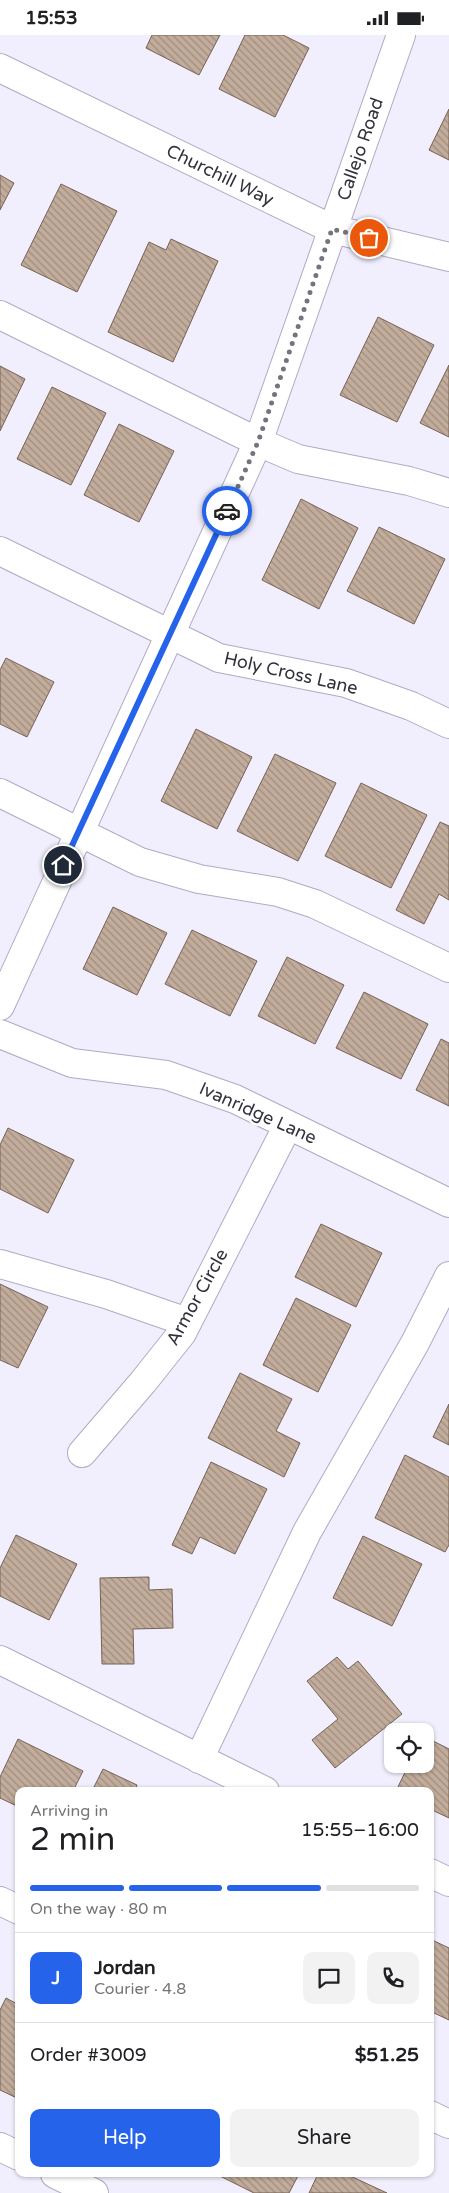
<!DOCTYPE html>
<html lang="en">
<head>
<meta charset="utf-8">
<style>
  :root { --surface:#fff; --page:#f2f2f2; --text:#202124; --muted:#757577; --line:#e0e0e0; --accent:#2563eb }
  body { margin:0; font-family:"Varela Round",sans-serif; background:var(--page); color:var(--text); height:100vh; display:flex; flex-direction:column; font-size:19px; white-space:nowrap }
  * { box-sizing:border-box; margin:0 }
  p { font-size:16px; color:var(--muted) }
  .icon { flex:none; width:28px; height:28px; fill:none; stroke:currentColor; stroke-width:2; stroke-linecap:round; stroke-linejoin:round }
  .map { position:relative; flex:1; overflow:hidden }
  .panel { position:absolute; left:15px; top:1752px; width:419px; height:390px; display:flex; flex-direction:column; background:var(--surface); border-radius:10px; box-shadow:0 1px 4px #0004 }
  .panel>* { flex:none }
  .controls { position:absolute; left:384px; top:1688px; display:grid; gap:10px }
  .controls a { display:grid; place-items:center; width:50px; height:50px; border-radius:10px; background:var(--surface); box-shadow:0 1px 4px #0004; font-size:25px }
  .pin { position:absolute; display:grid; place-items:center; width:42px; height:42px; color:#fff; margin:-21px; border:2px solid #fff; border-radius:50%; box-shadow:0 1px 5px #0007 }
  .courier { position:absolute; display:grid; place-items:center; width:50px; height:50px; margin:-25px; border:4px solid #2563eb; border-radius:50%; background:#fff; color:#222; box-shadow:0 1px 6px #0007 }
  .head em { font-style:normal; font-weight:600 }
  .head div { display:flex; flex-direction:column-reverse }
  .head { display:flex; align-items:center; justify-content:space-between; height:85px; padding:0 15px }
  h1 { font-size:32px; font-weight:600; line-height:38px }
  .bar { display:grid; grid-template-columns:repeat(4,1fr); gap:8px 5px; align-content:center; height:60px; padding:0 15px }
  .bar i { height:6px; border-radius:4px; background:var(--line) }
  .bar .active { background:var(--accent) }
  .bar p { grid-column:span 4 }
  .line { display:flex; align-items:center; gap:12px; padding:0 15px; border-top:1px solid var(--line) }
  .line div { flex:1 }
  .round { display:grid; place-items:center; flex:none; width:52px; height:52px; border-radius:10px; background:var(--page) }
  .button { display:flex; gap:10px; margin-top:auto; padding:10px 15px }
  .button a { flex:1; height:58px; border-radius:10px; background:var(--accent); color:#fff; font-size:20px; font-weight:600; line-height:58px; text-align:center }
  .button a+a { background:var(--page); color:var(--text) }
  .status { display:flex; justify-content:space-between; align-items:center; height:35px; padding:0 25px; background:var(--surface); direction:ltr }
  .status svg { height:14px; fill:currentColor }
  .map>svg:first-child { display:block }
  .building { fill:url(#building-back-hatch); stroke:#766253 }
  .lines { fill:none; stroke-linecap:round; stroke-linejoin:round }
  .minor-casing { stroke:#b0abc3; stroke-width:30 }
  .minor { stroke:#fff; stroke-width:28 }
  .done { stroke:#76737f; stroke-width:5; stroke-dasharray:0 9 }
  .route { stroke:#2563eb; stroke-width:6 }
  .labels { text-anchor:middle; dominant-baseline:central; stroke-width:5; stroke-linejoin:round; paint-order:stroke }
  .street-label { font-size:18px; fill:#33313b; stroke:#fff }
</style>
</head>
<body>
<div class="status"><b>15:53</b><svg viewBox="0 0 49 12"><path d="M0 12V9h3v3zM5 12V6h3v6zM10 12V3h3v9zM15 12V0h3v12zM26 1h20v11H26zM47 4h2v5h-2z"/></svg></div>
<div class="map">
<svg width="449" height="2158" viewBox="0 0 449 2158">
  <defs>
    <pattern id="building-back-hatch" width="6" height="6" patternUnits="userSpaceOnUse" patternTransform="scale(1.25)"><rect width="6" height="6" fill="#c2ac9b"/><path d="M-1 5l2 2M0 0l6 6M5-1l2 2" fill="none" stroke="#9e8d80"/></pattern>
  </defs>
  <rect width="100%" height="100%" fill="#f1eefe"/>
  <!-- building -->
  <path class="building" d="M152 0H220L199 40 146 13Z
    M245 0H283L309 13 275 82 219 54Z
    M449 74V125L429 115Z
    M0 140 14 148 0 175Z
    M61 149 117 176 77 257 21 230Z
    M171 204 218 226 173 327 108 297 149 207 166 215Z
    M378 282 434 310 397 387 340 360Z
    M449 330V402L420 388Z
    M0 331 25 344 0 396Z
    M52 352 106 378 71 450 17 424Z
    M119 389 174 416 139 487 84 460Z
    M301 464 358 493 319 574 262 545Z
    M379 492 445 524 414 589 347 556Z
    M6 623 54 647 27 702 0 689V635Z
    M196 694 252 722 217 794 161 766Z
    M275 719 336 748 298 826 237 796Z
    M361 748 427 780 391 853 325 821Z
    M440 787 449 791V865L439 859 424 889 396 875Z
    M113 872 167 898 137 960 83 934Z
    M192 895 257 926 230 981 165 949Z
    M287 922 344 950 315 1009 258 981Z
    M364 957 428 989 401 1044 336 1013Z
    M441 1004 449 1008V1071L416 1055Z
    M8 1093 74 1125 48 1178 0 1154V1110Z
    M321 1189 382 1218 356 1272 295 1242Z
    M0 1249 48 1272 18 1333 0 1325Z
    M296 1263 351 1290 318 1357 263 1330Z
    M240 1338 292 1364 276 1396 300 1408 284 1442 208 1403Z
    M449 1369V1410L433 1402Z
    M405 1420 449 1442V1510L445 1517 375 1483Z
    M211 1427 267 1454 235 1519 200 1502 192 1519 172 1510Z
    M16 1500 77 1529 49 1585 0 1561V1533Z
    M363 1501 422 1529 392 1591 333 1563Z
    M149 1542V1555L172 1554 173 1593 133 1594 134 1629H102L100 1543Z
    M337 1622 348 1634 358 1626 402 1679 335 1733 312 1705 338 1684 307 1646Z
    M425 1702 449 1714V1783L430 1774V1756H396L409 1729H425Z
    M18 1704 83 1736 73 1756H19V1772L0 1763V1742Z
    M103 1734 137 1750 135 1756H92Z
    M430 1904 449 1913V1985L430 1976Z
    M6 1963 19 1970V2064L0 2055V1975Z
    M221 2139H299L289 2158H254L220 2141Z
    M318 2139H346L387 2158H309Z"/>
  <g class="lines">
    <defs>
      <path id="minor" d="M0 33 332 194 449 222
        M0 280 258 407 298 424 409 446 449 458
        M0 516 219 623 346 648 411 671 449 689
        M0 758 140 827 199 844 278 857 315 869 449 933
        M0 971 258 407 401 0
        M0 999 72 1028 166 1040 235 1064 449 1168
        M0 1229 106 1259 187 1287
        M82 1418 143 1347 182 1298 288 1090
        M0 1625 265 1756
        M199 1724 307 1497 415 1308 449 1241
        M430 1838 449 1847
        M0 1866 19 1875
        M430 2080 449 2089
        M0 2112 19 2121
        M55 2139 94 2158"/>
    </defs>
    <!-- minor casing -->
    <use href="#minor" class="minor-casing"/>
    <!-- minor -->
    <use href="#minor" class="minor"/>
  </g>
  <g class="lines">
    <!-- done -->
    <path class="done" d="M227 476 258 407 332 194 369 203"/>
    <!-- route -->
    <path class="route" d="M63 830 227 476"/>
  </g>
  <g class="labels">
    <!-- street labels -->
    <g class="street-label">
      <text transform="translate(360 114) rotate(-71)">Callejo Road</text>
      <text transform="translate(220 140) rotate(26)">Churchill Way</text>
      <text transform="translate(291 638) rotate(13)">Holy Cross Lane</text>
      <text transform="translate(258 1078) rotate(24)">Ivanridge Lane</text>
      <text transform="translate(197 1262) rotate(-61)">Armor Circle</text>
    </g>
  </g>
</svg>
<div class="controls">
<a><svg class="icon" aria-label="locate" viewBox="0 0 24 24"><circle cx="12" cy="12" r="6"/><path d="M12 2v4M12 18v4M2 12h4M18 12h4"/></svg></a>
</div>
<div class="pin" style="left:369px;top:203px;background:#ea580c"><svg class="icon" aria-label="bag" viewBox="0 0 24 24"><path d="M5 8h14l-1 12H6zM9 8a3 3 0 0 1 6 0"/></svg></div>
<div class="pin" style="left:63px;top:830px;background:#1f2937"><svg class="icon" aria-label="home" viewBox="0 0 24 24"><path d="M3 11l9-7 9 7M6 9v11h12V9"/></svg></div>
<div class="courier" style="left:227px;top:476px"><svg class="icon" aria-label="car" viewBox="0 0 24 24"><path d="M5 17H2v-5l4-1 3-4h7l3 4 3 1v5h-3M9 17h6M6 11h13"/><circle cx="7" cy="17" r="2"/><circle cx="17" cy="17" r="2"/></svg></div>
<section class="panel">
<div class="head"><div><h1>2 min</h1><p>Arriving in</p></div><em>15:55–16:00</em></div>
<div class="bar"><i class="active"></i><i class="active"></i><i class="active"></i><i></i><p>On the way · 80 m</p></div>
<div class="line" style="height:90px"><b class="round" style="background:var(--accent);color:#fff">J</b><div><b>Jordan</b><p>Courier · 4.8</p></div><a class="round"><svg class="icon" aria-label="chat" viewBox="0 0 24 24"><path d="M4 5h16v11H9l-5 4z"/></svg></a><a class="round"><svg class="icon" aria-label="phone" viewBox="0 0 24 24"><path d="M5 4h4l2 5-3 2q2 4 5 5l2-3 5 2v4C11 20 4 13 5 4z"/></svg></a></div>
<div class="line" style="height:65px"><div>Order #3009</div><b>$51.25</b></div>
<div class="button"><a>Help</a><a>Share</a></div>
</section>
</div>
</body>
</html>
